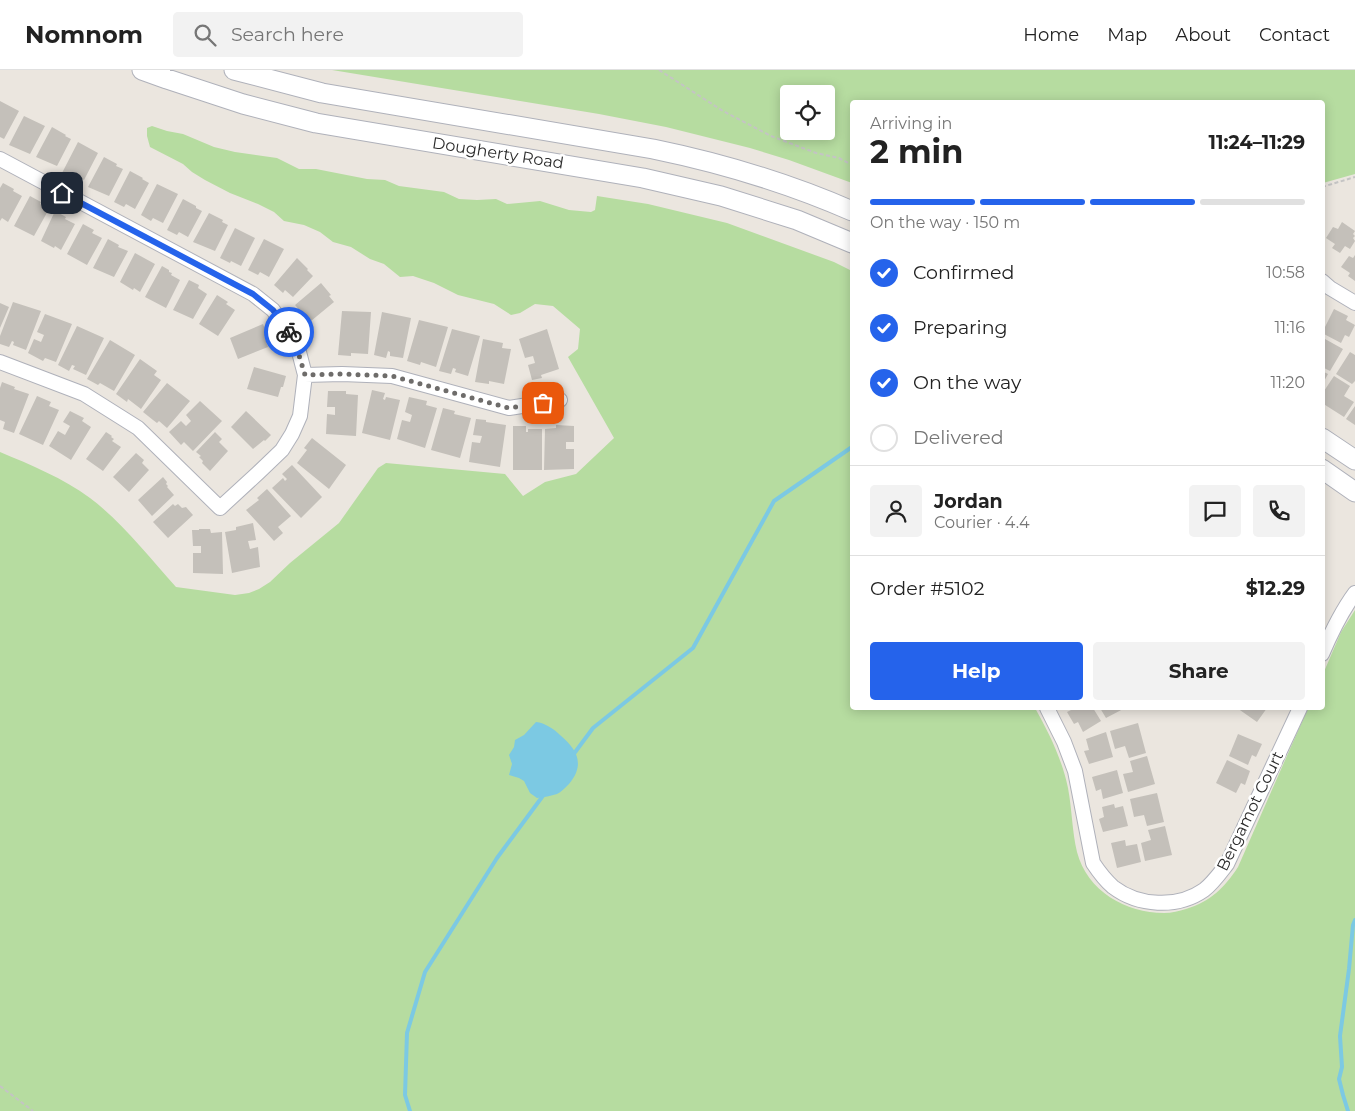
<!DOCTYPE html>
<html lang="en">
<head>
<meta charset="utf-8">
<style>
  :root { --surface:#fff; --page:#f2f2f2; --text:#222; --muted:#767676; --line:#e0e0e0; --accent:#2563eb }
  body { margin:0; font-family:Montserrat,sans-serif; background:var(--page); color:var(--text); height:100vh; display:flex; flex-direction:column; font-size:19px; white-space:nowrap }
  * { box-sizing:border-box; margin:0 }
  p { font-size:16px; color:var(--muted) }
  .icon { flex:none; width:28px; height:28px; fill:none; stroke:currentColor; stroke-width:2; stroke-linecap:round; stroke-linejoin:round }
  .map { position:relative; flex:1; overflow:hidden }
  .panel { position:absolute; left:850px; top:30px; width:475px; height:610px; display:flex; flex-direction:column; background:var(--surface); border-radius:5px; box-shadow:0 2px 12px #0003 }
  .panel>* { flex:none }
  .fabs { position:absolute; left:780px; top:15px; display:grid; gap:10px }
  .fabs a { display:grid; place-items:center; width:55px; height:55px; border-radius:5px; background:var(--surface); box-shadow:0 2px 12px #0003; font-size:25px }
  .pin { position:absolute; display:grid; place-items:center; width:42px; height:42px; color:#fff; margin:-21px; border-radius:10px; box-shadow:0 2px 8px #0006 }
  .courier { position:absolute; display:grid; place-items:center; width:50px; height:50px; margin:-25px; border:4px solid #2563eb; border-radius:50%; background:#fff; color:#222; box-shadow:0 1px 6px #0007 }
  .headline em { font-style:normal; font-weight:700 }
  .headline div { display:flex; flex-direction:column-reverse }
  .headline { display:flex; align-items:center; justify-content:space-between; height:85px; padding:0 20px }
  h1 { font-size:32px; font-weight:700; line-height:38px }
  .bar { display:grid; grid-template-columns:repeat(4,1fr); gap:8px 5px; align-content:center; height:60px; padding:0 20px }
  .bar i { height:6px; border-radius:4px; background:var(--line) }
  .bar .on { background:var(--accent) }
  .bar p { grid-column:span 4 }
  .line { display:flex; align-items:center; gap:12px; padding:0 20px; border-top:1px solid var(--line) }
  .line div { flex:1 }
  .round { display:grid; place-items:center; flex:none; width:52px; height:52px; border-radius:5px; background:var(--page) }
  ol { padding:0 20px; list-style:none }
  li { display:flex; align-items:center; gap:15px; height:55px }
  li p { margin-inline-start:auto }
  li .icon { padding:5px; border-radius:50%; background:var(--accent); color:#fff; stroke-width:4 }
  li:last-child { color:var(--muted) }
  li i { width:28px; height:28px; border:2px solid var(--line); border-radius:50% }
  .cta { display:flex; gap:10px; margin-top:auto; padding:10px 20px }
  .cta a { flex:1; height:58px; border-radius:5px; background:var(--accent); color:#fff; font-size:20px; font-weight:700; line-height:58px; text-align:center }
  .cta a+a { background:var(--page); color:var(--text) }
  header { display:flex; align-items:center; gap:30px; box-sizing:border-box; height:70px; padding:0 25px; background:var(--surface); border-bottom:1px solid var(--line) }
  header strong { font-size:24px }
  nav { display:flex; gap:28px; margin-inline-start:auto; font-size:18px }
  .search { width:350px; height:45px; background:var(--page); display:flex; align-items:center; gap:12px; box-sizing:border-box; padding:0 18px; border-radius:5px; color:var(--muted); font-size:19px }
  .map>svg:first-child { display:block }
  .green { fill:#b6dca0; fill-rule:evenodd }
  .water { fill:#7cc9e3 }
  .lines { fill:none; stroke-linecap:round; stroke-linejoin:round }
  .stream { stroke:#7cc9e3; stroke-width:4 }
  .building { fill:#c4c0ba }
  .street-casing { stroke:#afb1ba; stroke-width:16 }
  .secondary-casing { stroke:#afb1ba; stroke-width:21 }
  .path { stroke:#c4c4c4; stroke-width:2; stroke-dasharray:4 2.5; stroke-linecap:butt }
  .street { stroke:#fff; stroke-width:14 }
  .secondary { stroke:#fff; stroke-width:19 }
  .done { stroke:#6e6c6a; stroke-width:5; stroke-dasharray:0 9 }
  .route { stroke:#2563eb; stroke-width:6 }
  .labels { text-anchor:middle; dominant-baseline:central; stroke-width:5; stroke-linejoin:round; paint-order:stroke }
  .street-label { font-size:16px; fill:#2b2b2b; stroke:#fff }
</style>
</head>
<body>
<header>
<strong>Nomnom</strong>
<div class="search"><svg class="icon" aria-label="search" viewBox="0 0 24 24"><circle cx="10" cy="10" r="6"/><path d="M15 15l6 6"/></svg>Search here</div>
<nav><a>Home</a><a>Map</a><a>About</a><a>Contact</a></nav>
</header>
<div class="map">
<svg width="1355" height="1041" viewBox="0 0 1355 1041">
  <rect width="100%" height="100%" fill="#ebe6df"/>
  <!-- green -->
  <path class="green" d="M332 0H1355V104L1323 113 1322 32H852V113L789 90 750 78 666 57 599 44ZM789 24H826V61H789Z
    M152 56 167 61 183 64 214 77 235 82 277 88 299 99H316L367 109 385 110 399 116 444 122 459 129 477 130 496 129 507 134 540 131 569 140 591 142 595 140 597 126 648 134 727 153 834 192 852 201V638H1035C1049 663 1062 689 1068 718 1072 739 1072 761 1077 782 1087 821 1126 843 1164 843 1172 843 1179 841 1186 839 1210 832 1225 817 1238 797L1308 638H1322L1323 604 1341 562 1355 540V1041H0V382C31 395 63 408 90 428 123 453 148 486 176 517L235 525 249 523 259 519 270 512 290 493 339 453 378 398 386 393 505 404 523 426 545 412 576 404 614 368 568 287 578 279 580 259 553 236 535 234 520 243 511 245 494 234 458 225 434 213 413 206 400 207 384 194 370 189 351 177 333 172 320 162 304 155 284 151 274 142 258 134 230 123 205 110 192 102 183 94 150 77 147 66V58Z"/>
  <!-- water -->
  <path class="water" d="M536 652C545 653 554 659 560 665 578 680 585 695 569 714 565 718 561 722 557 724 551 726 544 727 537 728L530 723 524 711 519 708 509 705 512 694 509 685 514 677 515 670 524 665Z"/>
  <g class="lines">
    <!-- stream -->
    <path class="stream" d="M573 685 593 658 693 578 774 431 852 377
      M410 1041 405 1025 407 963 425 902 497 788 545 723
      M1348 1041 1343 1025 1339 1009 1342 997 1340 966 1349 899 1353 855 1355 850"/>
  </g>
  <!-- building -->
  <path class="building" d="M0 31 19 41 4 69 0 67Z
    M24 46 45 56 30 84 9 75Z
    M52 57 66 65 65 66 71 69 57 96 36 87Z
    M78 72 98 83 84 110 74 105 73 107 70 106 69 107 62 103Z
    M104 87 117 94 116 96 123 99 109 126 88 117Z
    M130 101 143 108 142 109 149 113 135 139 126 134 124 137 114 132Z
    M3 113 14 119 13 121 22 126 8 152 2 148 0 151V118Z
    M157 114 178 124 163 153 153 148 151 151 141 145Z
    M30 126 41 132 40 134 49 139 34 166 14 156Z
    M183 129 196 136V138L202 141 188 167 179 162 177 165 167 160Z
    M55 141 66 147 65 149 75 154 61 180 55 176 54 178 41 171Z
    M209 143 223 150 222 152 228 155 215 181 193 172Z
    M1342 152 1355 161 1353 164 1355 166 1353 168 1355 171 1350 179 1345 176 1340 183 1332 178 1335 174 1326 168 1333 157 1338 159Z
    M83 154 94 160 92 163 102 168 87 195 67 184Z
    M235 158 255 168 241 196 231 191 230 193 220 188Z
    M108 169 119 175 118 177 128 181 114 207 93 198Z
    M264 169 284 179 269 207 260 202 258 205 248 200Z
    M135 183 155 194 140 222 134 218 133 220 120 212Z
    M1355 185V211L1348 206 1350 203 1341 197 1349 186 1353 188Z
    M297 188 308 199 307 200 313 206 293 227 285 220 283 223 274 215Z
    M162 196 169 200V202L172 203 171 205 180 210 166 238 145 227Z
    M189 210 199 215 198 218 207 224 193 249 173 240Z
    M321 213 331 225 329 226 334 232 311 251 304 243 303 244 295 235Z
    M217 225 228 232 226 234 235 240 218 266 199 254Z
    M13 232 41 241 26 280 13 275 14 272 12 271 9 277 0 274V266Z
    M0 233 9 237 0 258Z
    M1334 239 1348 246 1346 250 1355 255 1349 267 1345 265 1341 273 1322 263Z
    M342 241 371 242 368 284 351 283V286L338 285Z
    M382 242 411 248 403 288 390 286V282L388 281 386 288 374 285Z
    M45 244 72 254 56 292 45 288 43 291 28 283 34 269 41 272 44 265 37 262Z
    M419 250 448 257 436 297 421 292 420 295 407 291Z
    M263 254 267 265 264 266 268 277 238 289 230 268Z
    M77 256 104 268 86 305 73 299 75 296 72 295 69 301 58 295Z
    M452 259 480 266 468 306 455 302 456 299 453 298 451 304 439 301Z
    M547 259 559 299 541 305 542 308 532 310 528 295 535 293 533 286 525 288 519 269Z
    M483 269 503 273 502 278 511 279 504 314 489 311V314L475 312Z
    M1325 269 1343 279 1330 301 1322 297V275Z
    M110 270 135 285 114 321 100 313 98 315 87 309Z
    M1350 282 1355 285V311L1352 314 1336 304Z
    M140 289 157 301 154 305 161 310 141 339 128 329 127 332 116 324Z
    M254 297 286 306 283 317H281L278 327 247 319Z
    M1322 301 1328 304 1322 315Z
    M1334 306 1350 316 1344 326 1354 332 1344 347 1322 333V324Z
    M2 312 15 317 14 319 29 324 14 363 3 359 5 352 0 350V318Z
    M167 313 190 331 167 358 159 351 157 353 153 350 143 342Z
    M372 320 385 323 383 329 385 330 386 327 400 330 390 370 362 363Z
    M328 321H346V324L358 325 356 366 326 364 327 344 335 345V337H327Z
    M37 326 51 332 49 336 59 340 43 375 19 364Z
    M409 327 427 331 426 335 437 338 425 378 397 369 402 350 410 352 412 345 405 342Z
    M200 331 222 351 193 381 184 372 181 375 169 362 181 351 186 356 191 351 186 345Z
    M1355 336V355L1346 349Z
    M443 338 455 341 454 344 471 348 460 388 431 380Z
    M70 341 84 348 82 351 91 357 71 390 49 376 58 361 65 365 70 356 63 352Z
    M246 341 271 365 265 371 264 370 253 379 231 357Z
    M476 349 486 350V352L506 355 500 397 469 392 472 372 480 373 482 366 473 365Z
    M556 355 574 356V372H566V379H574V399L544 400 545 359 556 358Z
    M513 356H526V362H528V359H542V400H513Z
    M106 362 112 366 111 367 114 369 112 371 121 377 103 401 86 389Z
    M215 362 222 369 219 372 228 381 210 401 202 393 203 391 199 387 201 386 196 382Z
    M312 368 346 395 329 419 297 393 307 380 304 378Z
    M136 383 144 390 142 393 149 400 129 422 113 407Z
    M292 395 322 427 301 448 272 418 283 408 285 411 287 409 282 404Z
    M163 407 167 412 166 414 168 416 167 417 174 425 152 446 138 430Z
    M267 419 291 446 278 457 283 463 274 471 246 440 259 430 257 428Z
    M173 434 175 436 178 434 182 438 186 437 193 445 168 468 153 452Z
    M253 453 256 470 248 471 250 479 258 477 260 497 232 503 225 462 236 460V457Z
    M199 459H210L211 463 222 462 223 504 193 503V483H201V476H193L192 460H199Z
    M1075 638H1093L1101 651 1083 662 1078 652 1074 654 1067 642Z
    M1100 638H1125L1106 648Z
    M1237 638H1267L1257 652Z
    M1138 653 1146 683 1129 688 1125 676 1115 679 1110 661Z
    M1106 662 1113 687 1089 694 1084 681 1089 680 1086 669Z
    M1238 664 1262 674 1256 687 1252 685 1248 695 1229 686Z
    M1147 686 1155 714 1128 722 1123 704 1133 702 1130 691Z
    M1227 690 1250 701 1245 715 1241 713 1236 723 1216 713Z
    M1117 700 1123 723 1103 729 1101 719 1096 721 1092 707Z
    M1157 723 1164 752 1147 756 1144 745 1134 747 1130 729Z
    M1114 734 1115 738 1123 736 1128 756 1103 762 1099 749 1104 747 1102 737Z
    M1165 756 1172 785 1145 791 1141 773 1151 770 1148 760Z
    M1125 770 1126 776 1137 774 1141 792 1117 798 1111 773Z"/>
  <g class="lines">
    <defs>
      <path id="street" d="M0 89 253 224 273 240 287 260 299 282 305 305 300 346 292 364 282 380 258 403 220 438 138 358 84 324 0 292
        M1322 211 1330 218 1355 233
        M305 305 342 304 392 306 509 338 560 330
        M1322 584C1331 563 1341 542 1355 523
        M1047 638 1064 672 1075 701 1093 793C1099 802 1105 810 1113 817 1138 836 1177 839 1204 820 1213 813 1220 803 1227 794L1300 638"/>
      <path id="secondary" d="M142 0 167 9 243 34 316 53 643 108 721 126 797 150 852 173
        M234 0 322 23 653 79C721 93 788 113 852 141
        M1322 368 1355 390
        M1322 399 1355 422"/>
    </defs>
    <!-- street casing -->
    <use href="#street" class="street-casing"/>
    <!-- secondary casing -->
    <use href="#secondary" class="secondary-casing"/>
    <!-- path -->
    <path class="path" d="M659 0 723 41 771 66 816 83 839 88 852 95
      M1322 117 1355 107
      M0 1016 33 1041"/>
    <!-- street -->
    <use href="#street" class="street"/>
    <!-- secondary -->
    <use href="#secondary" class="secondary"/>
  </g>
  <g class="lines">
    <!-- done -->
    <path class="done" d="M289 262 298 282 305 305 342 304 392 306 509 338 543 333"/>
    <!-- route -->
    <path class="route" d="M62 123 253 224 273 240 289 262"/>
  </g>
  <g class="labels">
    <!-- street labels -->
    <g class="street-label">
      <text transform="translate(498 83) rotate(9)">Dougherty Road</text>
      <text transform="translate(1250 741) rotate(-64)">Bergamot Court</text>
    </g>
  </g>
</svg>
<div class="fabs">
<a><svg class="icon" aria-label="locate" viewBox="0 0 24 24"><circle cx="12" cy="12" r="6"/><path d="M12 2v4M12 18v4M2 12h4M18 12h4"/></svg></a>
</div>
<div class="pin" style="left:543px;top:333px;background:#ea580c"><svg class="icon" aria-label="bag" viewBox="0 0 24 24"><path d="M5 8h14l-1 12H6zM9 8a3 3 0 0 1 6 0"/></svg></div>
<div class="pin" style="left:62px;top:123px;background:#1f2937"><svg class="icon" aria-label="home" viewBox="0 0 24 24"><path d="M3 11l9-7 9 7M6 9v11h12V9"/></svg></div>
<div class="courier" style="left:289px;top:262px"><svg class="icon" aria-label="bike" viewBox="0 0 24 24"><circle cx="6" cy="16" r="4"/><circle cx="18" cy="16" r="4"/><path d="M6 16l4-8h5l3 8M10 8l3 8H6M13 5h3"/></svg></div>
<section class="panel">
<div class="headline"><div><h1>2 min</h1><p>Arriving in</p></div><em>11:24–11:29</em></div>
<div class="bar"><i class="on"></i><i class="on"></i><i class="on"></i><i></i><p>On the way · 150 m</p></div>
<ol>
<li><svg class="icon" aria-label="check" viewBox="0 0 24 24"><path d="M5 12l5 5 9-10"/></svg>Confirmed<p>10:58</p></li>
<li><svg class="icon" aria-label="check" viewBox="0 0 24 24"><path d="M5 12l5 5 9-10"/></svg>Preparing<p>11:16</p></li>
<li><svg class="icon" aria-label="check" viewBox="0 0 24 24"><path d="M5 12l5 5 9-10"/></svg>On the way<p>11:20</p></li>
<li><i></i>Delivered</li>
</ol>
<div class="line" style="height:90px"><a class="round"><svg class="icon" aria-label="person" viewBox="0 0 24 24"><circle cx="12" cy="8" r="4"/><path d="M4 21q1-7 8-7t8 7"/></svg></a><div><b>Jordan</b><p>Courier · 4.4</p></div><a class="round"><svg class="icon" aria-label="chat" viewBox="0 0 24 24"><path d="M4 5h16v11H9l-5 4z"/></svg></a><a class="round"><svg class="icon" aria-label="phone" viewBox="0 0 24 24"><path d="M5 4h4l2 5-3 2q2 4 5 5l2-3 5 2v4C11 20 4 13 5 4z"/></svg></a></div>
<div class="line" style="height:65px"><div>Order #5102</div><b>$12.29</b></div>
<div class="cta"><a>Help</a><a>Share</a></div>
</section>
</div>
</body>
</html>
